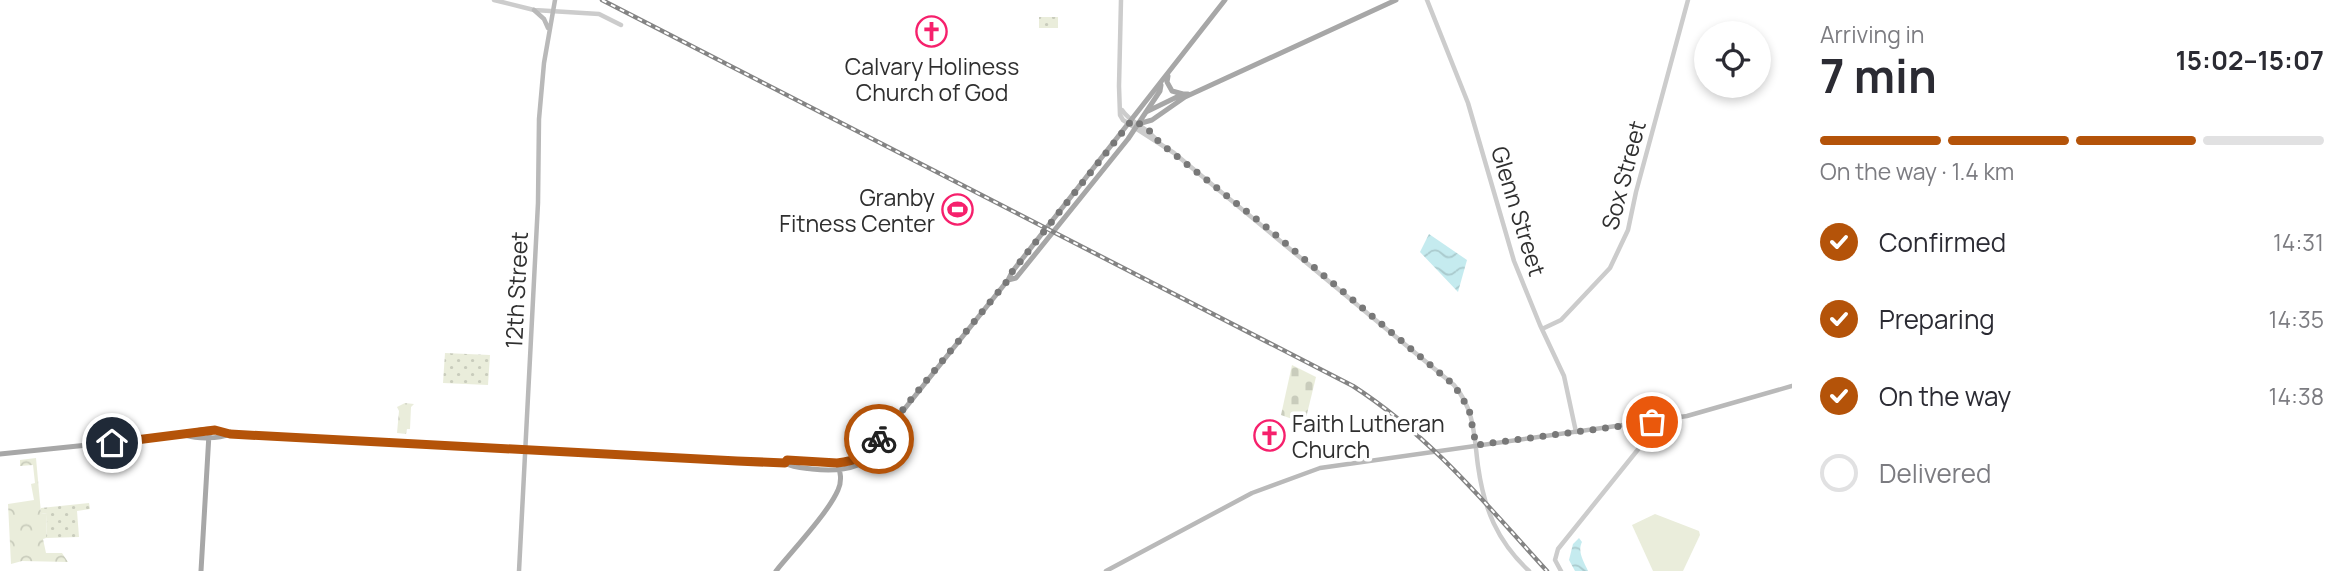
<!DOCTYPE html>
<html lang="en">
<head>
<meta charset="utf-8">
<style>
  :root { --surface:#fff; --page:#f2f2f3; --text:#2b2b33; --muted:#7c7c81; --line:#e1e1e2; --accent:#b45309 }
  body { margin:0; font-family:Manrope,sans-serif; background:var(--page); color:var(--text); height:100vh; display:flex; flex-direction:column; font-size:26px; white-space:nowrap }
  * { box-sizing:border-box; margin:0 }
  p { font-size:23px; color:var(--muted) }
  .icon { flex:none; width:38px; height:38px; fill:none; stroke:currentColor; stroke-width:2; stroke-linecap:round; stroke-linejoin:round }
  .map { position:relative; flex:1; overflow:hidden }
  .details { display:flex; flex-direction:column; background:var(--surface); width:560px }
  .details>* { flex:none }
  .controls { position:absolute; left:1694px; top:21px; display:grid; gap:14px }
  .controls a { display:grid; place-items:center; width:77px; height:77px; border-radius:50%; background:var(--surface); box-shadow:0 4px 10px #0003; font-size:35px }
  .pin { position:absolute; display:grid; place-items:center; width:60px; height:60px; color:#fff; margin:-30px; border:4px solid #fff; border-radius:50%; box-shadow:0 2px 7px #0007 }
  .courier { position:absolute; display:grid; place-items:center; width:70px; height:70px; margin:-35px; border:5px solid #b45309; border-radius:50%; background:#fff; color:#222; box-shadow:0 2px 9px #0007 }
  .summary em { font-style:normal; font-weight:700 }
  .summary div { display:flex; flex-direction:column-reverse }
  .summary { display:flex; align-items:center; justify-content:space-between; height:119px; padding:0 28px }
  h1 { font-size:46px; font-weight:700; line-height:52px }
  .bar { display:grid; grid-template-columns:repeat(4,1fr); gap:10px 7px; align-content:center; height:84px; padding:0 28px }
  .bar i { height:9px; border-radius:5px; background:var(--line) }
  .bar .active { background:var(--accent) }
  .bar p { grid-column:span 4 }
  ol { padding:0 28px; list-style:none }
  li { display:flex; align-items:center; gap:21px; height:77px }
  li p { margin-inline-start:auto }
  li .icon { padding:7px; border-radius:50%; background:var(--accent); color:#fff; stroke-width:4 }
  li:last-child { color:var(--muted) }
  li i { width:38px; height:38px; border:4px solid var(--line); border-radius:50% }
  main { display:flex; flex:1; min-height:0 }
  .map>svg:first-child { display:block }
  .grass { fill:url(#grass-dots) }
  .forest { fill:url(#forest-crowns) }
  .cemetery { fill:url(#cemetery-stones) }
  .pitch { fill:#eaeddb }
  .water { fill:url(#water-waves) }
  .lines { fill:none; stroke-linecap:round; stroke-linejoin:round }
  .tertiary { stroke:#ccc; stroke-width:4.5 }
  .secondary { stroke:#b9b9b9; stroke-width:4.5 }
  .primary { stroke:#a7a7a7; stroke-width:5 }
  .rail-casing { stroke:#848484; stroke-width:4.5 }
  .rail { stroke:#fff; stroke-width:2; stroke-dasharray:5; stroke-linecap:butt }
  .done { stroke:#787878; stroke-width:7; stroke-dasharray:0 12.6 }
  .route { stroke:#b45309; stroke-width:9 }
  .labels { text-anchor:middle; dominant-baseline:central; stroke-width:7; stroke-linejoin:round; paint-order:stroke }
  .poi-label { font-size:23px; fill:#2f2f2f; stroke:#fff }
  .street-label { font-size:23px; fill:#2f2f2f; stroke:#fff }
</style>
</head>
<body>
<main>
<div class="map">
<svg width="1792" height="571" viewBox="0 0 1792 571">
  <defs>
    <pattern id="grass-dots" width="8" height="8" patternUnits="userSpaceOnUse" patternTransform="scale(1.75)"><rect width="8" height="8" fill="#eaeddb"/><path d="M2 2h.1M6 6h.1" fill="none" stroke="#c9ccbc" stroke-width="1.8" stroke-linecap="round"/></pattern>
    <pattern id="forest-crowns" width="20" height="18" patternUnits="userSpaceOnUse" patternTransform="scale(1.75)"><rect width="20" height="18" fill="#eaeddb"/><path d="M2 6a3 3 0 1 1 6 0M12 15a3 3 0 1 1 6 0" fill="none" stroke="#c9ccbc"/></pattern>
    <pattern id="cemetery-stones" width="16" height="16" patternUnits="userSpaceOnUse" patternTransform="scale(1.75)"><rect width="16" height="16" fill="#eaeddb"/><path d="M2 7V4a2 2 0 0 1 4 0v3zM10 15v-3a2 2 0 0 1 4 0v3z" fill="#c9ccbc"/></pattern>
    <pattern id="water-waves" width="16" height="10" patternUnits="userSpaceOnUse" patternTransform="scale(1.75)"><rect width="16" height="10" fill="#c5ebef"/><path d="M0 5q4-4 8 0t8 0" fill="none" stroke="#aacacd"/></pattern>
  </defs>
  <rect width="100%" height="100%" fill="#fff"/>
  <!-- grass -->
  <path class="grass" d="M1039 17H1058V28H1039Z
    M445 353 490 355 488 385 443 383Z
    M89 503 90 509 77 511 79 537 46 538 47 514 41 513V508Z"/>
  <!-- forest -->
  <path class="forest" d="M405 403 414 404 411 407 410 429H407L406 434 397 433 399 411 397 407Z
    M36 458 41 513 47 514 46 538 43 539 46 553H62L68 562 22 561 11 564 8 504 34 500 31 484 35 483 33 465 20 466V460Z"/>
  <!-- cemetery -->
  <path class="cemetery" d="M1292 365 1316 377 1306 418 1295 420 1281 415Z"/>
  <!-- pitch -->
  <path class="pitch" d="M1655 514 1699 531 1700 535 1683 571H1653L1632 525Z"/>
  <!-- water -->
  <path class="water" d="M1429 234 1467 260 1458 292 1420 252Z
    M1579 538 1582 542C1577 552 1584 562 1588 571H1575L1569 560 1573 544Z"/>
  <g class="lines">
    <!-- tertiary -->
    <path class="tertiary" d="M494 0 534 10 599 14 621 25
      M1121 0 1119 86 1120 115 1123 120 1174 153 1454 385C1475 410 1474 436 1478 466 1484 509 1497 541 1529 571
      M1427 0 1468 103 1514 261 1540 325 1564 376 1576 432
      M1122 110C1131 124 1147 126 1159 143
      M1542 329 1561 320 1610 268 1628 230 1636 192 1688 0
      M1561 571 1555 560 1558 549 1644 442 1647 423"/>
    <!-- secondary -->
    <path class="secondary" d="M534 10 544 19 548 28
      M519 571 538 203 539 119 544 63 555 0
      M1106 571 1252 493 1320 468 1687 416 1792 386"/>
    <!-- primary -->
    <path class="primary" d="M1168 76 1167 82 1172 91 1183 94
      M1146 112 1183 94H1188
      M1138 124 1152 120 1185 97 1396 0
      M1008 280 1016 278 1128 139 1160 91 1161 85
      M185 435C198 428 217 427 230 434L722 461 837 463C872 458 864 448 886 432L1008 280 1012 272 1225 0
      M0 454 185 435C198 439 218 439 230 434
      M785 463C793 468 803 468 812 469 843 473 877 467 886 432
      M201 571 209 434
      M776 571C793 550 828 513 838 490 842 482 841 471 837 463"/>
    <defs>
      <path id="rail" d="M602 0 1353 386C1429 435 1486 504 1547 571"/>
    </defs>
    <!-- rail casing -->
    <use href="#rail" class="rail-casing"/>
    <!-- rail -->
    <use href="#rail" class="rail"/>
  </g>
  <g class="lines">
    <!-- done -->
    <path class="done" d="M879 439 1008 280 1012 272 1132 120 1146 127 1160 143 1265 226 1454 385 1469 409 1476 445 1652 422"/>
    <!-- route -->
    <path class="route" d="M112 443 215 430 230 434 737 461 785 463 787 460 837 463C857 461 867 455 879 439"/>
  </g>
  <!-- icons -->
  <defs>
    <symbol id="church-ring" viewBox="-11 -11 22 22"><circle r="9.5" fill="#fff" stroke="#f6206c" stroke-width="1.5"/><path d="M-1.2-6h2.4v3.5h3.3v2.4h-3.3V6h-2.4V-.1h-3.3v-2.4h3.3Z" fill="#f6206c"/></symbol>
    <symbol id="stadium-ring" viewBox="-11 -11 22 22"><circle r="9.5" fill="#fff" stroke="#f6206c" stroke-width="1.5"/><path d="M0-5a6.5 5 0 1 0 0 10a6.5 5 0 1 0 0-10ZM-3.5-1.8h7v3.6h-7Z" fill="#f6206c"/></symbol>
  </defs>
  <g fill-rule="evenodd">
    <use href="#church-ring" x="914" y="14" width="35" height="35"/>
    <use href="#stadium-ring" x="940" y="192" width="35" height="35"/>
    <use href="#church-ring" x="1252" y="418" width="35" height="35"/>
  </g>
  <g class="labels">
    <!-- poi labels -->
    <g class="poi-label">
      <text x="932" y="66">Calvary Holiness<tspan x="932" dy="26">Church of God</tspan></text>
      <text x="935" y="197" text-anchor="end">Granby<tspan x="935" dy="26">Fitness Center</tspan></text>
      <text x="1292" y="423" text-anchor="start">Faith Lutheran<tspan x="1292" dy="26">Church</tspan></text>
    </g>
    <!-- street labels -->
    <g class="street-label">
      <text transform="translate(1623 175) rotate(-75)">Sox Street</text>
      <text transform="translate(1519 211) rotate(73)">Glenn Street</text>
      <text transform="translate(516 290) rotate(-87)">12th Street</text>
    </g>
  </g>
</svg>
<div class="controls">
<a><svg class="icon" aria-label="locate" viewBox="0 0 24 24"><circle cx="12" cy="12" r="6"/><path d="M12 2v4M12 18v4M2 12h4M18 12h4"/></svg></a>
</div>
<div class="pin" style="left:1652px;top:422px;background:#ea580c"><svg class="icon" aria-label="bag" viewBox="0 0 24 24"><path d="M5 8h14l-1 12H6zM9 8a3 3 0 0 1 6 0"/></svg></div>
<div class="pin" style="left:112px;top:443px;background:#1f2937"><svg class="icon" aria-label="home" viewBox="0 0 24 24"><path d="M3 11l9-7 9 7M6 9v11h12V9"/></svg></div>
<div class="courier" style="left:879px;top:439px"><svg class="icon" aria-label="bike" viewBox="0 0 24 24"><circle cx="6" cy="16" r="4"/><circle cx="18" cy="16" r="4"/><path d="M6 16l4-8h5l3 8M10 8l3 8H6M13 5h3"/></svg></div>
</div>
<section class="details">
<div class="summary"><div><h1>7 min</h1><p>Arriving in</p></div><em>15:02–15:07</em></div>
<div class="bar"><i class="active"></i><i class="active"></i><i class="active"></i><i></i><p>On the way · 1.4 km</p></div>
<ol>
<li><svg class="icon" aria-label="check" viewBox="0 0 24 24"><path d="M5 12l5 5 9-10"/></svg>Confirmed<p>14:31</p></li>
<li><svg class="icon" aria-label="check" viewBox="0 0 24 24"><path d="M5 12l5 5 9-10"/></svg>Preparing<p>14:35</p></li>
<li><svg class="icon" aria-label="check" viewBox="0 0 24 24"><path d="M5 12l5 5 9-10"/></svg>On the way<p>14:38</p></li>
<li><i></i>Delivered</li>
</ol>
</section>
</main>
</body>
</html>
